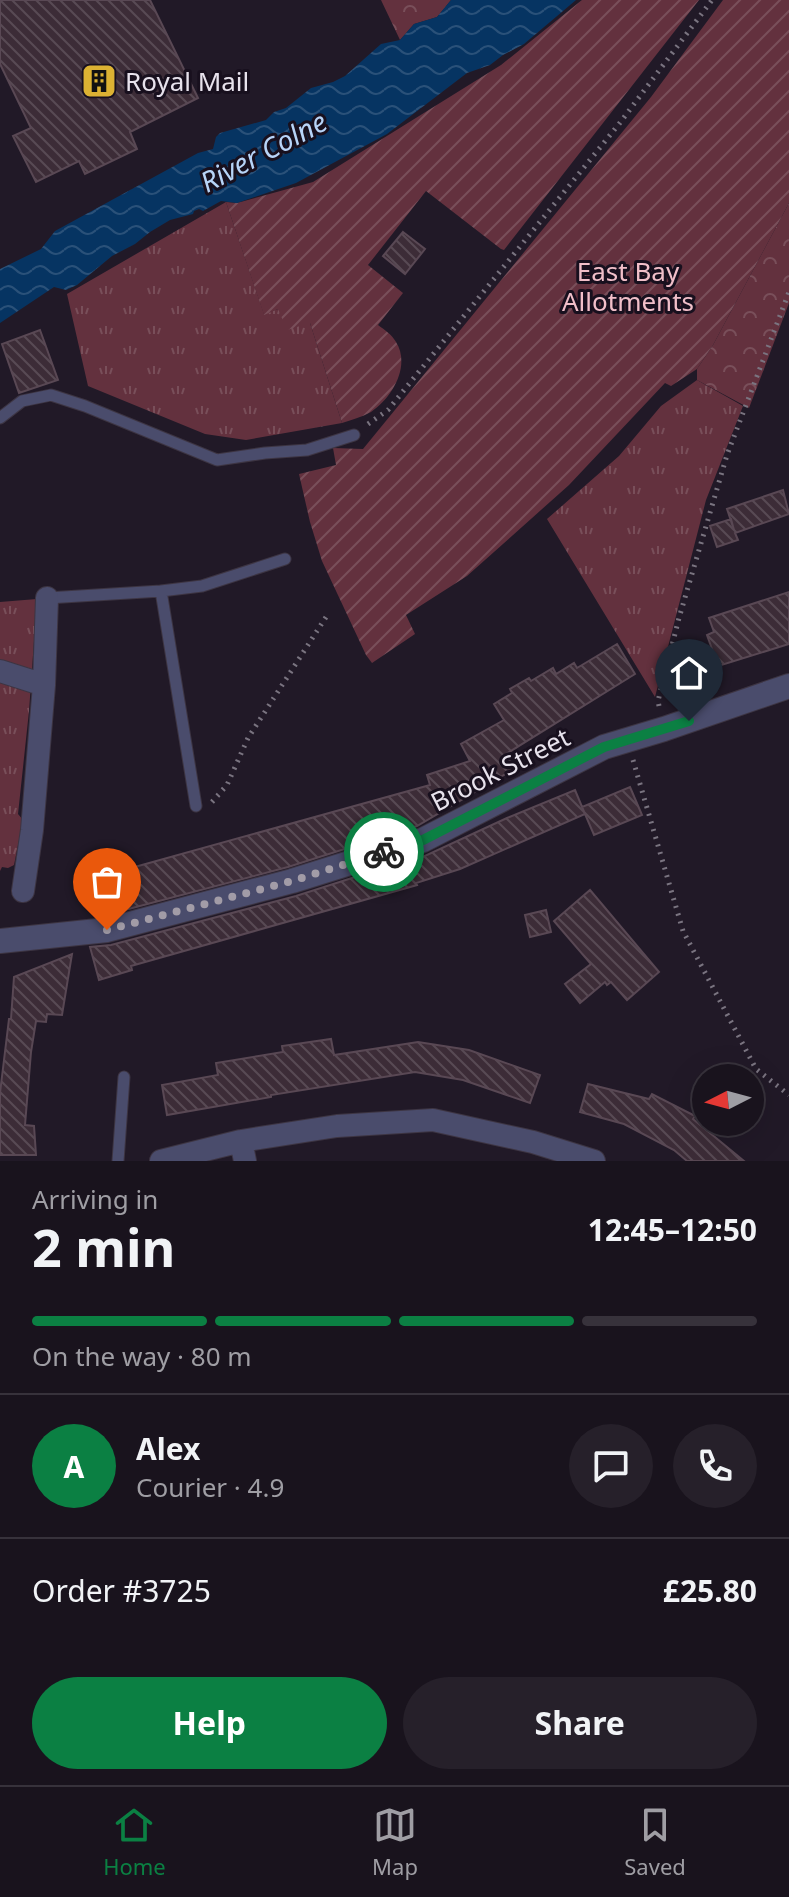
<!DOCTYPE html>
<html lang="en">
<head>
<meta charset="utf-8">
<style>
  :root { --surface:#19131d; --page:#26202a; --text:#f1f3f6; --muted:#9f9ea4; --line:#37323b; --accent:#0b8043 }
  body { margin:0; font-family:"Noto Sans",sans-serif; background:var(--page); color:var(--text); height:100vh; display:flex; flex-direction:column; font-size:30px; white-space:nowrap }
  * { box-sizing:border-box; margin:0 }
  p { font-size:26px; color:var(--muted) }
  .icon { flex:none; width:44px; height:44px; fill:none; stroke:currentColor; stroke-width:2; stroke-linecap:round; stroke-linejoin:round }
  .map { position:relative; height:1161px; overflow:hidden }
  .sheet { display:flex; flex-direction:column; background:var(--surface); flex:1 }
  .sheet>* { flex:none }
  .needle { width:52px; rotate:264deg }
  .tools { position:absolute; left:692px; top:1064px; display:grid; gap:16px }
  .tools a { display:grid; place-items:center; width:72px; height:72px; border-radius:50%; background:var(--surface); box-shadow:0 8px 32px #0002,0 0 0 2px var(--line); font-size:40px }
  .pin { position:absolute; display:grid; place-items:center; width:68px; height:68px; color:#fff; margin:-82px -34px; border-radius:50% 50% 50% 0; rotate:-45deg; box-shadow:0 0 8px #0007 }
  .pin .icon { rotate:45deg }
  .courier { position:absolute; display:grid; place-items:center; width:80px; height:80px; margin:-40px; border:6px solid #0b8043; border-radius:50%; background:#fff; color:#222; box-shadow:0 2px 10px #0007 }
  .headline em { font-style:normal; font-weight:700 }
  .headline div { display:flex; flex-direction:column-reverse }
  .headline { display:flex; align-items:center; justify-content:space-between; height:136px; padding:0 32px }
  h1 { font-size:52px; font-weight:700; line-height:60px }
  .bar { display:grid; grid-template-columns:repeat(4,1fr); gap:12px 8px; align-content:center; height:96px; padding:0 32px }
  .bar i { height:10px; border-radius:6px; background:var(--line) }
  .bar .active { background:var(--accent) }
  .bar p { grid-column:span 4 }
  .line { display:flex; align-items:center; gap:20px; padding:0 32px; border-top:2px solid var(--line) }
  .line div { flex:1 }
  .round { display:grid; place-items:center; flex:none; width:84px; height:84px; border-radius:42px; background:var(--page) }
  .primary-button { display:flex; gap:16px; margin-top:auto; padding:16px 32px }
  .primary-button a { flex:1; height:92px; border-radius:48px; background:var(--accent); color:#fff; font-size:32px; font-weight:700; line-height:92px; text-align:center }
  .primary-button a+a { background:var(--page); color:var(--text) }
  .dock { display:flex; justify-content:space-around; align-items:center; height:112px; border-top:2px solid var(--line); background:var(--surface); font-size:22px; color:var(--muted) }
  .dock a { display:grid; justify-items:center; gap:4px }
  .dock .active { color:var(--accent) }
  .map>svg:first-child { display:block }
  .grass { fill:url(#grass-tufts) }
  .forest { fill:url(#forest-crowns) }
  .garden { fill:url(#garden-furrows) }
  .water { fill:url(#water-waves) }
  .building { fill:url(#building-back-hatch); stroke:#594854; stroke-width:2 }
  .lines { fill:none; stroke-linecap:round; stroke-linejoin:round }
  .service-casing { stroke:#3d3543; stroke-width:13 }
  .minor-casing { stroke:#3d3543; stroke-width:24 }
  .tertiary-casing { stroke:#3d3543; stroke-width:26 }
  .path { stroke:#7a7480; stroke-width:5; stroke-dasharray:2 6; stroke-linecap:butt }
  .service { stroke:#4a4c6c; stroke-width:11 }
  .minor { stroke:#4a4c6c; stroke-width:22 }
  .tertiary { stroke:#4a4c6c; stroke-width:24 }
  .done { stroke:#a29ca7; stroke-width:8; stroke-dasharray:0 14.4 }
  .route { stroke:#0b8043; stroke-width:10 }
  .labels { text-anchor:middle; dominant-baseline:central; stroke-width:6; stroke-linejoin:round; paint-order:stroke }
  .poi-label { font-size:26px; fill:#e7e2ec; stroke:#18101e; text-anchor:start }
  .park-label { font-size:26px; fill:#f1bfc9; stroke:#18101e }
  .street-label { font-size:26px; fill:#e7e2ec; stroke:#18101e }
  .water-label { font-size:28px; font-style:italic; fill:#b7d4f8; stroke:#18101e }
</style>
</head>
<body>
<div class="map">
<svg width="789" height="1161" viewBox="0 0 789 1161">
  <defs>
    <pattern id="grass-tufts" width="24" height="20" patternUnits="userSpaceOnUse" patternTransform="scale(2)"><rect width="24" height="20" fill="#63313e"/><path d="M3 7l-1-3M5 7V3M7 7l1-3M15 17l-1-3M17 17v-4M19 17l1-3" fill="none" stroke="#794f5a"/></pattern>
    <pattern id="forest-crowns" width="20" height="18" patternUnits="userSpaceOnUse" patternTransform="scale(2)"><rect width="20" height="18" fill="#63313e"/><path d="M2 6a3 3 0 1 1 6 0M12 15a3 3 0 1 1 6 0" fill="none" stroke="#794f5a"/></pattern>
    <pattern id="garden-furrows" width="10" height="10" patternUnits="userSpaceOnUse" patternTransform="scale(2)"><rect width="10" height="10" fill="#63313e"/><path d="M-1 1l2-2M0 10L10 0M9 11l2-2" fill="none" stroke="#794f5a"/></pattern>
    <pattern id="water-waves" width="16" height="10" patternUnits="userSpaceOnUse" patternTransform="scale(2)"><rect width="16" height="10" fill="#063462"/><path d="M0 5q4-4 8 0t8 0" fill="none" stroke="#2a5179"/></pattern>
    <pattern id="building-back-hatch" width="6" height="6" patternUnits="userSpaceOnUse" patternTransform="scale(2)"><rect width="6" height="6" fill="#3c2c37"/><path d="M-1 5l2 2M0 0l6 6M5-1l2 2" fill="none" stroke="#584a54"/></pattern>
  </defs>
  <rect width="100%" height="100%" fill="#211927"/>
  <!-- grass -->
  <path class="grass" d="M226 202 264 314 278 309 310 323 342 423 246 440 205 434 88 386 67 294Z
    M697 380 743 406 706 500 655 697 547 519 619 456 661 406Z
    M37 599 29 711 18 814 23 820 14 865 8 868 2 867 0 871V602Z"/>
  <!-- forest -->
  <path class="forest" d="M381 0H451L437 17 414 24 400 40Z
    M789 203V303L749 408 697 380V369L713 345Z"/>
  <!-- garden -->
  <path class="garden" d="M582 0H699L504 250 501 249 426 191 368 265 403 293 378 325C385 330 392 335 396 342 411 366 392 398 371 412 362 417 351 420 342 423L310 323 287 330 278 309 264 315 226 202 237 203 313 182 501 65Z
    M723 0H789V203L713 345 697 369 671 386 665 383 569 485 467 576 406 615 415 634 372 663 366 655 322 561 310 522 299 474 336 465 333 448 363 449 651 97Z"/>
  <!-- water -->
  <path class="water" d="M451 0H576L524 44 503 55 490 65 467 73 387 134 296 183 237 203 221 201 203 211 199 209 194 211 193 214 170 220 150 232 135 244 112 256 77 285 66 290 54 287 0 323V269L41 249 55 231 198 153 213 149 216 137 220 133 266 120 274 112 286 108 311 88 333 82 345 76 381 44 400 40 414 24 437 17Z"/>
  <!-- building -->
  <path class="building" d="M0 0H150L198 98 130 132 137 149 85 174 79 161 36 182 13 136 31 128 0 64Z
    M403 232 425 249 405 274 383 256Z
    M40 330 58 380 19 393 2 344Z
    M783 490 789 514 735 533 738 540 717 547 710 526 731 519 734 530 727 509Z
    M789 592V644L718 666 707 635 714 632 709 618Z
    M617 644 635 674 506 754 514 769 417 826 288 867 117 912 106 875 430 785 427 775 470 761 461 744 504 720 494 704 512 693 510 689 529 678 531 681 553 668 556 674 574 663 577 668Z
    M630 787 642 815 594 835 582 807Z
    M575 790 585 814 460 869 416 883 417 885 131 966 132 970 99 980 90 947 111 945 296 896 383 868 386 874 507 818Z
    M590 890 659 972 627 1000 611 982 607 985 605 982 580 1003 565 984 591 964 554 921Z
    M546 910 551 932 530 937 525 915Z
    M72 954 62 1015 47 1014 46 1022 36 1021 31 1052 25 1125 34 1126 36 1155H0V1093L9 1019H11L14 977Z
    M331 1039 334 1055 418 1042 469 1050 540 1075 530 1103 463 1080 415 1072 271 1095V1097L167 1115 162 1085 218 1075 216 1063 283 1052 282 1046Z
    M588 1084 649 1099 652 1094 695 1116 693 1119 744 1161H687L674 1150 624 1124 580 1112Z"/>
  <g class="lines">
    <defs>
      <path id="service" d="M0 418 22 401 51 395 85 406 217 460 265 453 307 450 354 435
        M161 591 196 806
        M47 598 161 591 202 586 285 559
        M118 1161 124 1077"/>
      <path id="minor" d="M0 671 44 685 32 830 23 891
        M44 685 47 598
        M241 1141 245 1161
        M161 1161 241 1141 337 1126 433 1120 533 1142 594 1161"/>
      <path id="tertiary" d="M0 941 107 930 292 881 423 840 604 747 664 729 789 686"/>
    </defs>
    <!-- service casing -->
    <use href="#service" class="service-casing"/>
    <!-- minor casing -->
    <use href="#minor" class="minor-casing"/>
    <!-- tertiary casing -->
    <use href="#tertiary" class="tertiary-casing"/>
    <!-- path -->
    <path class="path" d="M368 424 388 410 619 124 712 0
      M659 706 658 701 679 618 727 455 789 292
      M633 760 683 931 756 1069 789 1095
      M212 802 227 785 248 738 326 617"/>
    <!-- service -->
    <use href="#service" class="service"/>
    <!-- minor -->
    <use href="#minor" class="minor"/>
    <!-- tertiary -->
    <use href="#tertiary" class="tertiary"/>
  </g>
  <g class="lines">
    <!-- done -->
    <path class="done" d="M107 930 292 881 384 852"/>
    <!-- route -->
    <path class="route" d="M384 852 423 840 604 747 689 721"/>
  </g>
  <!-- icons -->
  <defs>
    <symbol id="building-square" viewBox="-11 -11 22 22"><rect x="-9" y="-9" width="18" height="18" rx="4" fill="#dcb233" stroke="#18101e"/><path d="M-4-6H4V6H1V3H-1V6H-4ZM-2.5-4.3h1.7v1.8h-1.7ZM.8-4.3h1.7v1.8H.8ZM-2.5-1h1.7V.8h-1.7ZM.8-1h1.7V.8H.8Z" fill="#111"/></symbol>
  </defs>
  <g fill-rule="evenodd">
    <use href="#building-square" x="79" y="61" width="40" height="40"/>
  </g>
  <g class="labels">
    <!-- poi labels -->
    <g class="poi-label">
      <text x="125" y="81">Royal Mail</text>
    </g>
    <!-- park labels -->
    <g class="park-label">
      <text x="628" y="271">East Bay<tspan x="628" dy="30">Allotments</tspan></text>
    </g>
    <!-- street labels -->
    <g class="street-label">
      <text transform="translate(500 769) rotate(-27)">Brook Street</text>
    </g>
    <!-- water labels -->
    <g class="water-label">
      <text transform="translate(263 151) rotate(-28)">River Colne</text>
    </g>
  </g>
</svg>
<div class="tools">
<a><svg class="needle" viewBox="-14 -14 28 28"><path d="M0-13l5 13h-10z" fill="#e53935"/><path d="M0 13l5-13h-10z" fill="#9f9ea4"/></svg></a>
</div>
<div class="pin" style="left:107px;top:930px;background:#ea580c"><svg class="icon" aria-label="bag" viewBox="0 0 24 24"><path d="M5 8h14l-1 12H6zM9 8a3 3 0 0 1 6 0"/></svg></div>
<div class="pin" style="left:689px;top:721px;background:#1f2937"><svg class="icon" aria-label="home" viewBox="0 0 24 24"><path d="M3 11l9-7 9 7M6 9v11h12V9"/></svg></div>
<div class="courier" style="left:384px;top:852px"><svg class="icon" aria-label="bike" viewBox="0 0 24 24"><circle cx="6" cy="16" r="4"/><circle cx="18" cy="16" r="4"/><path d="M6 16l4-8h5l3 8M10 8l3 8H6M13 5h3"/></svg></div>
</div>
<section class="sheet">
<div class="headline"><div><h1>2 min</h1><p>Arriving in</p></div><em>12:45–12:50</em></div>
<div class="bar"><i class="active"></i><i class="active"></i><i class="active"></i><i></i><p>On the way · 80 m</p></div>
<div class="line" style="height:144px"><b class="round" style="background:var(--accent);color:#fff">A</b><div><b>Alex</b><p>Courier · 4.9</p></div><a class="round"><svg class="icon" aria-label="chat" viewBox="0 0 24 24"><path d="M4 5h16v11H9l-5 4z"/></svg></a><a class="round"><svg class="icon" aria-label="phone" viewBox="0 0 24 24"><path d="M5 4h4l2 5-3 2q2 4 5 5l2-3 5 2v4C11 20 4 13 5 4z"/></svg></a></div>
<div class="line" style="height:104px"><div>Order #3725</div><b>£25.80</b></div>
<div class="primary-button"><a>Help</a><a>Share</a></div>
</section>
<nav class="dock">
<a class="active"><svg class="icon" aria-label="home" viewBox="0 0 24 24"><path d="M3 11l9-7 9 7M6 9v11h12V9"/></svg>Home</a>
<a><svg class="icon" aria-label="map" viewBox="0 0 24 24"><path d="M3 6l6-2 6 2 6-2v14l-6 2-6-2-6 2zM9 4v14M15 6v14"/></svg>Map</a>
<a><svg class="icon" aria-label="saved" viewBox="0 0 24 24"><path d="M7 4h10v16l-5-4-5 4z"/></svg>Saved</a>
</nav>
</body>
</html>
